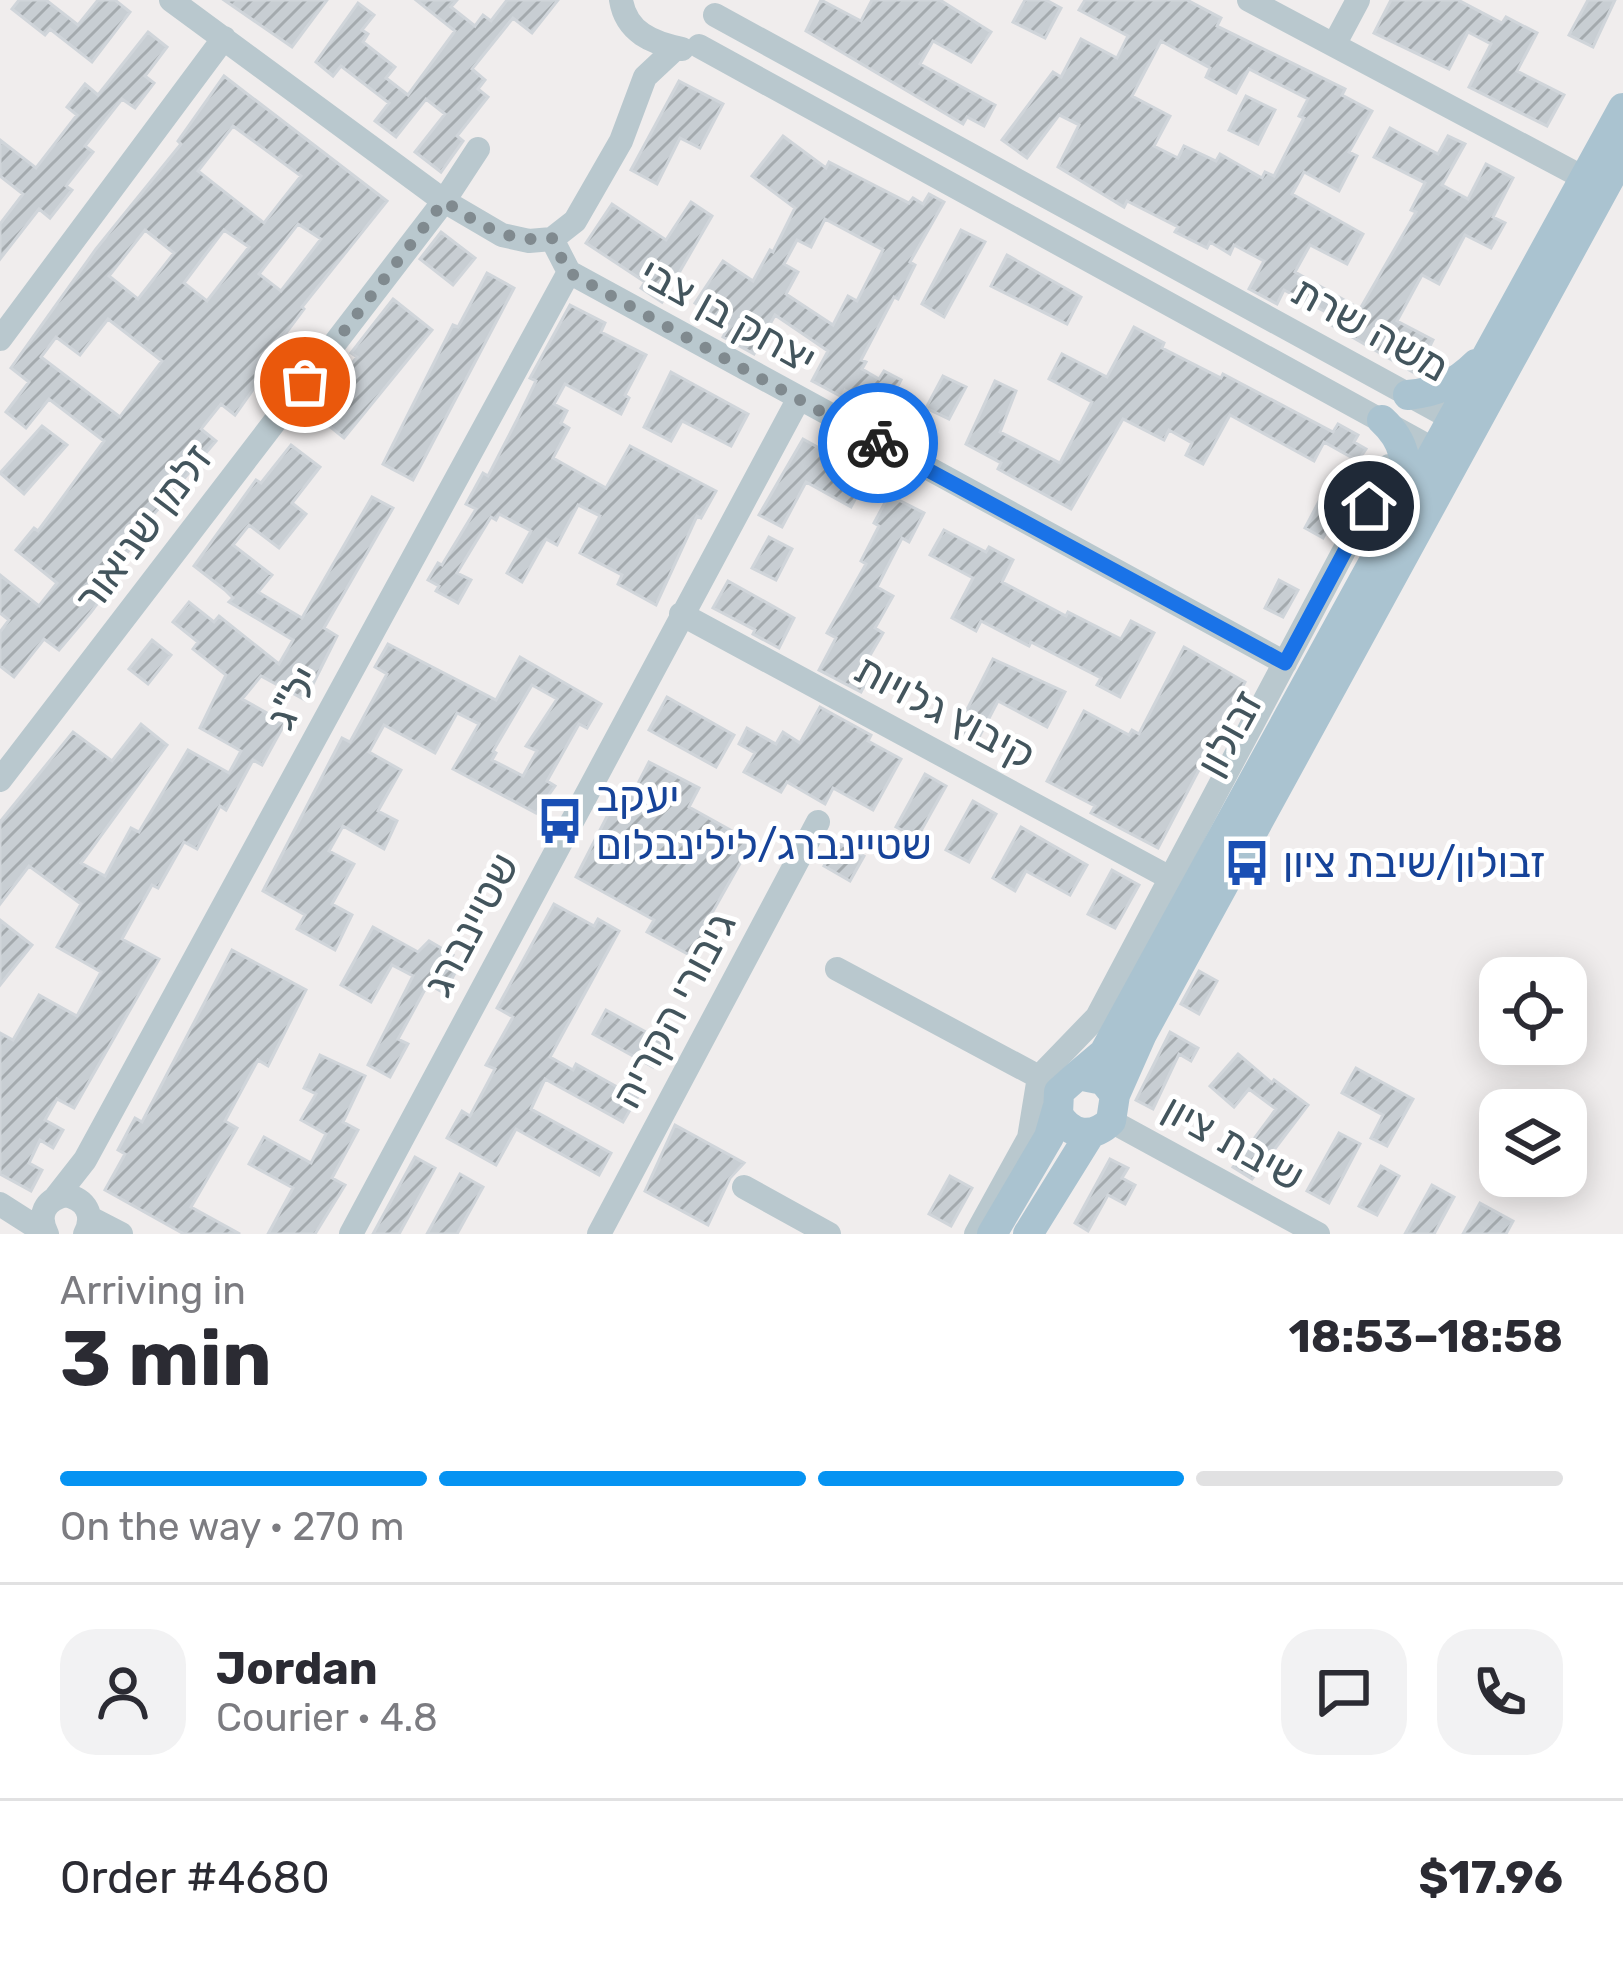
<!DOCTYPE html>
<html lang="en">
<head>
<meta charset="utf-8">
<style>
  :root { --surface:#fff; --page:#f2f2f3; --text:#2b2b33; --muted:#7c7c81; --line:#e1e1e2; --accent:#0593f2 }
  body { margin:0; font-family:Rubik,"Noto Sans Hebrew",sans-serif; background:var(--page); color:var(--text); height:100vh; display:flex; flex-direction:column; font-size:45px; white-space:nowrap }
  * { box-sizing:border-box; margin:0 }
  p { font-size:39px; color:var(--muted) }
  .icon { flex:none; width:66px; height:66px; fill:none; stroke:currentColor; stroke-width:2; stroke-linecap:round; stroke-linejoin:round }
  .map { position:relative; height:1234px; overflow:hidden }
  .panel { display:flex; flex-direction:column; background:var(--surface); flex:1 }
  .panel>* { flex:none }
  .buttons { position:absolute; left:1479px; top:957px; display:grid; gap:24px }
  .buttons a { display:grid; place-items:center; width:108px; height:108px; border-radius:24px; background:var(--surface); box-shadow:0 6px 30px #0003; font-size:60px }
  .pin { position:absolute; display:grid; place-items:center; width:102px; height:102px; color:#fff; margin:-51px; border:6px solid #fff; border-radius:50%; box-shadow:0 3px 12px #0007 }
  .courier { position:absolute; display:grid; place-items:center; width:120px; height:120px; margin:-60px; border:9px solid #1a73e8; border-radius:50%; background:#fff; color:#222; box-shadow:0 3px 15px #0007 }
  .overview em { font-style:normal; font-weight:700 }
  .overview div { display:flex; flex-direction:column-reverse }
  .overview { display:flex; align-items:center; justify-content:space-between; height:204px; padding:0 60px }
  h1 { font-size:78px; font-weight:700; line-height:90px }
  .bar { display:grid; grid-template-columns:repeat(4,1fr); gap:18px 12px; align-content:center; height:144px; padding:0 60px }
  .bar i { height:15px; border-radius:9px; background:var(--line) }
  .bar .current { background:var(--accent) }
  .bar p { grid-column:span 4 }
  .line { display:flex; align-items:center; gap:30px; padding:0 60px; border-top:3px solid var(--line) }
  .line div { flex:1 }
  .round { display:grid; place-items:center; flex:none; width:126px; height:126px; border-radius:36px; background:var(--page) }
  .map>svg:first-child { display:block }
  .building { fill:url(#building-hatch); stroke:#d0d5da; stroke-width:3; fill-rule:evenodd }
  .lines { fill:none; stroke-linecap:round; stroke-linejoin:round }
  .minor { stroke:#b9c8ce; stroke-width:24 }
  .major { stroke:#aac3d0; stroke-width:30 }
  .done { stroke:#808a8f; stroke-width:12; stroke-dasharray:0 21.6 }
  .route { stroke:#1a73e8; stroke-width:15 }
  .labels { text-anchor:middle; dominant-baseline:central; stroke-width:10; stroke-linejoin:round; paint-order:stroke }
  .street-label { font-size:42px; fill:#43555d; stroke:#fff }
  .transit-label { font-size:42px; fill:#164399; stroke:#fff; text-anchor:start }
</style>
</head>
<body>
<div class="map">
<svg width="1623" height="1234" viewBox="0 0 1623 1234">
  <defs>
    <pattern id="building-hatch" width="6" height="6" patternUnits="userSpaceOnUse" patternTransform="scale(3)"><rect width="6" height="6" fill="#c8ced3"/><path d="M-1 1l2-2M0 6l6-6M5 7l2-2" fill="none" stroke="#a4aaae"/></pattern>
  </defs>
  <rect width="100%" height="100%" fill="#f0eded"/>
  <!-- building -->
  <path class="building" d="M19 0H46L78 25 98 0H115L130 12 92 62 50 29 45 35 12 9Z
    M224 0H327L292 47Z
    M416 0H457L451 7 475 26 483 15 491 21 507 0H558L532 33 513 18 472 69 485 80 478 89 488 97 457 136 463 141 441 172 415 152 445 114 426 99 396 137 375 121 389 103 341 66 333 76 316 62 358 3 374 15 362 30 368 34 363 42 395 67 386 78 408 95 455 31Z
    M821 0 861 21 872 0H940L991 32 971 62 933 41 920 64 995 105 984 126 967 117 963 124 806 31Z
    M1025 0H1046L1061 8 1045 38 1013 22Z
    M1085 0H1187L1221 18 1217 26 1345 89 1342 95 1372 111 1349 152 1357 156 1339 191 1304 172 1292 194 1363 234 1347 264 1310 245 1295 272 1360 309 1416 212 1411 210 1425 183 1374 157 1390 128 1438 154 1448 136 1465 144 1442 185 1468 199 1486 164 1513 178 1493 217 1505 223 1491 248 1465 235 1439 284 1422 275 1397 321 1433 340 1416 374 1333 326 1337 318 1284 290 1277 304 1249 289 1264 261 1234 245 1230 254 1210 242 1207 248 1175 232 1178 227 1127 201 1124 207 1058 167 1079 125 1059 115 1027 158 1002 140 1053 72 1061 77 1081 39 1117 58 1128 36 1079 10ZM1161 41 1210 68 1206 77 1236 93 1249 69 1308 99 1299 116 1304 118 1274 176 1265 172 1262 178 1220 154 1216 161 1184 146 1178 158 1154 146 1170 116 1132 96Z
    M1391 0H1458L1502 23 1506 17 1537 33 1517 71 1564 95 1547 126 1469 87 1491 44 1468 32 1449 69 1374 33Z
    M1588 0H1615L1593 47 1569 35Z
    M148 32 167 47 145 76 154 83 135 108 122 99 85 146 93 152 66 186 72 190 50 218 39 209 0 259V224L23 194 0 176V140L36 168 77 115 67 107 85 84 98 95Z
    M224 76 387 201 302 307 304 309 277 345 282 349 235 415 221 404 201 429 216 441 131 541 134 544 103 583 109 588 91 612 59 650 44 639 14 677 0 666V632L9 620 0 613V575L39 606 57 583 16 550 34 528 38 531 104 441 49 399 26 428 6 412 29 382 11 368 96 249 181 144 178 141ZM233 126 301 176 264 223 198 171ZM298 224 321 239 281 291 259 274ZM145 230 174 253 138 299 109 276ZM224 230 249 247 207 301 184 283ZM108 319 162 361 120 417 41 357 56 337 80 355Z
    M679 81 723 104 700 148 680 138 657 184 631 170Z
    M1246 96 1275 110 1258 144 1229 130Z
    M783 136 826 168 829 162 909 203 913 198 923 204 929 194 944 202 910 262 915 265 898 299 894 297 861 360 866 362 862 369 879 379 884 371 901 380 885 411 845 390 842 397 812 381 828 351 775 315 754 354 723 337 729 326 695 303 723 261 753 281 770 250 773 252 795 208 752 176ZM825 219 883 250 857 301 848 296 833 325 786 294 798 272 784 264 797 240 811 247Z
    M691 202 712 216 662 302 641 288 645 282 586 243 612 204 666 240Z
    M961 230 985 242 944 317 922 304Z
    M441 232 475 258 453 285 420 259Z
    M1007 255 1081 297 1067 324 991 286Z
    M487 273 514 288 413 480 383 464 453 325 458 327Z
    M393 299 432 330 344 438 313 413 357 357 351 353Z
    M570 305 605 323 601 332 646 355 625 395 629 398 621 414 565 384 554 404 567 411 561 423 569 428 553 458 606 488 630 446 716 491 701 518 697 516 656 605 618 584 622 575 580 553 600 516 578 505 557 545 546 539 522 582 507 573 531 531 499 514 496 520 491 517 457 573 471 580 458 603 436 591 439 586 428 580 438 563 442 565 476 509 466 504 483 473 488 476 519 416 536 381 530 378Z
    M1134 327 1164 343 1162 348 1221 378 1223 374 1333 432 1338 424 1358 435 1354 442 1366 449 1358 461 1324 442 1314 461 1230 415 1203 464 1186 455 1192 443 1169 430 1164 440 1123 419 1071 509 998 469 1001 463 966 444 995 381 1016 391 1000 432 1060 463 1092 402 1049 379 1062 354 1107 377Z
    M671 372 748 414 731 446 682 421 671 441 644 427Z
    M943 376 966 387 949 419 926 408Z
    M42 426 67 445 24 494 0 473Z
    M803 439 868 475 851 507 806 482 782 527 759 515Z
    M291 445 320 467 292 503 306 514 279 548 249 525 233 545 272 575 258 592 302 618 372 497 393 508 324 628 337 636 305 700 261 676 242 699 285 723 262 765 253 760 226 810 220 806 197 849 184 842 158 888 152 885 122 939 159 959 74 1108 57 1099 45 1120 63 1130 53 1148 40 1140 29 1163 42 1170 31 1191 0 1174V1033L13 1040 39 995 77 1016 101 972 57 947 81 904 29 866 0 904V822L73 732 112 761 141 724 167 745 81 863 105 876 131 828 139 832 188 750 229 773 241 751 200 728 226 675 193 649 198 642 173 622 189 602 214 622 219 616 279 664 293 640 229 602 233 598 225 590 194 566 256 480 261 483Z
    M1327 486 1345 495 1323 538 1305 528Z
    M889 495 924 513 909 542 902 538 877 587 893 596 875 628 883 633 869 657 877 661 861 692 819 670 836 638 827 633 866 564 861 561 879 526 874 523Z
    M944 530 986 552 989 547 1013 560 1002 582 1066 616 1068 612 1121 639 1131 621 1154 633 1120 697 1097 685 1101 678 1031 642 1029 646 981 621 976 631 952 618 973 578 930 555Z
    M769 537 792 549 776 580 752 568Z
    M1279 580 1298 590 1283 617 1265 608Z
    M728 581 794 618 779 648 753 634 755 630 713 608Z
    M152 640 171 655 148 684 129 669Z
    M388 644 496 700 520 657 601 704 587 728 579 724 547 781 555 786 536 813 453 769 479 724 457 713 435 753 384 725 369 752 401 770 378 811 397 821 384 849 343 826 329 851 354 864 332 904 352 915 335 950 297 929 305 915 263 891 342 738 350 742 387 674 375 667ZM532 685 557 699 526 746 537 751 523 776 492 760 496 753 493 751Z
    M1184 647 1245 682 1158 848 1091 813 1095 806 1047 781 1084 711 1129 735 1132 730 1139 734Z
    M993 659 1065 692 1047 727 998 701 977 741 956 731Z
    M667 697 734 735 716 767 649 730Z
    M820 707 871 735 868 741 901 759 873 810 833 788 825 804 787 782 781 792 744 772 755 753 739 744 747 728 776 744 783 732 800 743Z
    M649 762 699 788 689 807 752 842 712 913 718 916 695 958 647 932 654 920 576 877 617 797 628 803Z
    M925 774 946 786 917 838 896 827Z
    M973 801 996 814 969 862 946 850Z
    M1021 827 1087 865 1070 895 1026 871 1015 891 993 878Z
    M837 842 864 856 850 881 824 866Z
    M1112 870 1139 885 1115 928 1088 914Z
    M554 904 594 926 598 919 619 931 550 1057 573 1070 576 1064 637 1098 623 1122 545 1079 531 1109 611 1153 599 1175 516 1129 496 1165 447 1138 462 1111 470 1116 495 1069 486 1065 513 1017 497 1008Z
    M0 920 32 945 0 985Z
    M373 927 418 952 429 941 453 955 449 961 459 966 444 993 428 984 398 1039 408 1044 390 1077 368 1065 413 976 392 965 371 1002 341 985Z
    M232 950 306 990 268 1066 258 1060 225 1121 237 1128 191 1207 240 1234H184L105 1190 125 1154 118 1150 135 1118 142 1122Z
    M1199 971 1217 981 1199 1014 1181 1004Z
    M606 1010 666 1043 653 1067 593 1034Z
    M1170 1032 1198 1048 1191 1061 1179 1054 1153 1109 1136 1100Z
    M1238 1054 1272 1083 1274 1080 1308 1105 1252 1179 1233 1167 1276 1109 1249 1089 1234 1107 1210 1086Z
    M320 1055 365 1076 343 1122 358 1130 332 1178 345 1185 315 1234H268L293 1188 249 1164 264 1137 311 1163 326 1134 301 1120 316 1094 304 1088Z
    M1356 1068 1413 1099 1387 1146 1371 1138 1383 1115 1342 1093Z
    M675 1125 744 1163 730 1178 708 1225 645 1191Z
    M1339 1133 1360 1144 1329 1203 1307 1191Z
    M415 1157 435 1168 399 1234H373Z
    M1110 1159 1128 1168 1122 1178 1135 1185 1125 1204 1108 1195 1088 1231 1075 1223Z
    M1381 1166 1399 1176 1377 1215 1359 1206Z
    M460 1174 483 1187 457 1234H427Z
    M950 1176 972 1188 951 1226 929 1214Z
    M1432 1185 1454 1197 1434 1234H1405Z
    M1480 1203 1513 1221 1506 1234H1463Z"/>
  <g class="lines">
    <!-- minor -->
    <path class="minor" d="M171 0 444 201 502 235 529 241 552 239 575 221 621 141 645 77 676 48
      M621 0C626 32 652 43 682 49
      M1249 0 1582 177
      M1334 45 1358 0
      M699 46 1433 449 1467 442 1451 418 715 15
      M552 239 569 272 1285 663
      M0 339 224 38
      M681 614 1172 879
      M0 780 444 201 478 149
      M837 969 1039 1077
      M1111 1121 1318 1234
      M744 1187 829 1234
      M56 1197 85 1160 569 272
      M0 1204 47 1234
      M90 1218 121 1234
      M47 1234C37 1215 45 1200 65 1195 86 1199 95 1215 85 1234
      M351 1234 798 400
      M599 1234 818 822
      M976 1234 1029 1138 1039 1077 1097 1017 1389 466"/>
    <!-- major -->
    <path class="major" d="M1408 395C1436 392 1456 384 1476 364
      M1382 420C1406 442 1407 463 1406 495
      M1078 1075 1104 1053 1623 108
      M1115 1095 1103 1080 1078 1075 1059 1092 1058 1114C1070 1136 1093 1139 1111 1121L1115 1095 1142 1034 1623 154
      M992 1234 1049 1137 1057 1109
      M1028 1234 1090 1134"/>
  </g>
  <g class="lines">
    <!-- done -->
    <path class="done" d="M305 382 444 201C479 224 508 244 552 238L568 272 878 443"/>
    <!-- route -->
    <path class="route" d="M878 443 1285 663 1369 506"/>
  </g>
  <!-- icons -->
  <defs>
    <symbol id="bus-bare" viewBox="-9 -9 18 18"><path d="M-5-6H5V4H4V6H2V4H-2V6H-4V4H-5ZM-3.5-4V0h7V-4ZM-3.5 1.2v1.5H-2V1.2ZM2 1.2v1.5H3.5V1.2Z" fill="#1a4fb4" stroke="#fff" stroke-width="2.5" paint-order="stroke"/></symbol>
  </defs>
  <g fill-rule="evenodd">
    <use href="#bus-bare" x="527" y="788" width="66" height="66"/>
    <use href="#bus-bare" x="1214" y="830" width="66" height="66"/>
  </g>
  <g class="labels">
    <!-- street labels -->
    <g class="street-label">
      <text transform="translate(728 316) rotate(29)">יצחק בן צבי</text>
      <text transform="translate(1370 329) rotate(29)">משה שרת</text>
      <text transform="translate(144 528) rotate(-53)">זלמן שניאור</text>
      <text transform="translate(293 698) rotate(-61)">יל"ג</text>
      <text transform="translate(945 712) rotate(28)">קיבוץ גלויות</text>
      <text transform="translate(1230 733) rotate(-61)">זבולון</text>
      <text transform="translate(471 925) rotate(-62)">שטיינברג</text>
      <text transform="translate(674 1010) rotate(-62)">גיבורי הקריה</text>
      <text transform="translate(1233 1143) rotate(29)">שיבת ציון</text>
    </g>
    <!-- transit labels -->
    <g class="transit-label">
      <text x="596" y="797">יעקב<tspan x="596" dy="48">שטיינברג/לילינבלום</tspan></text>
      <text x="1283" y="863">זבולון/שיבת ציון</text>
    </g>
  </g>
</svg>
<div class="buttons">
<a><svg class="icon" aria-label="locate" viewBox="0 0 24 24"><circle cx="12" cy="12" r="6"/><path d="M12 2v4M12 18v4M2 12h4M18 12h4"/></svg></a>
<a><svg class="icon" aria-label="layers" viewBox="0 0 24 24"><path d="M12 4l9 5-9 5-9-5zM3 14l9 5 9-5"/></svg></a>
</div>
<div class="pin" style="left:305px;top:382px;background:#ea580c"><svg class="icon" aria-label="bag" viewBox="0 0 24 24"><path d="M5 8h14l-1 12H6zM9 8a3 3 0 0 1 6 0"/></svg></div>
<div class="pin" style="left:1369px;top:506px;background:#1f2937"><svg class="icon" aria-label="home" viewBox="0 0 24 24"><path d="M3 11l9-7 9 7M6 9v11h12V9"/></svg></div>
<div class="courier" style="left:878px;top:443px"><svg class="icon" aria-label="bike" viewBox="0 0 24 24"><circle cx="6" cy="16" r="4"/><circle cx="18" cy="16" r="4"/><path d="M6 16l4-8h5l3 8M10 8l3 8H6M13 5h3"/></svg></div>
</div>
<section class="panel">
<div class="overview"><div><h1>3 min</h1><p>Arriving in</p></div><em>18:53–18:58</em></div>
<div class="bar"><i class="current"></i><i class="current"></i><i class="current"></i><i></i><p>On the way · 270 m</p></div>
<div class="line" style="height:216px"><a class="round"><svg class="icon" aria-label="person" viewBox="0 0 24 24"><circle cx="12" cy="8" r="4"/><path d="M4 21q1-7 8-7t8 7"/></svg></a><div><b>Jordan</b><p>Courier · 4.8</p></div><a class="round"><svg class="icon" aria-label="chat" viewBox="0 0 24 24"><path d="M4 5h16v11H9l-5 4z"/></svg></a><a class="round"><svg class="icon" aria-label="phone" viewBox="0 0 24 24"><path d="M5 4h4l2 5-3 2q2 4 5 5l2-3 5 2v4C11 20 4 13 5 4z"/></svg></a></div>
<div class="line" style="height:156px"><div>Order #4680</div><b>$17.96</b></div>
</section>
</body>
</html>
